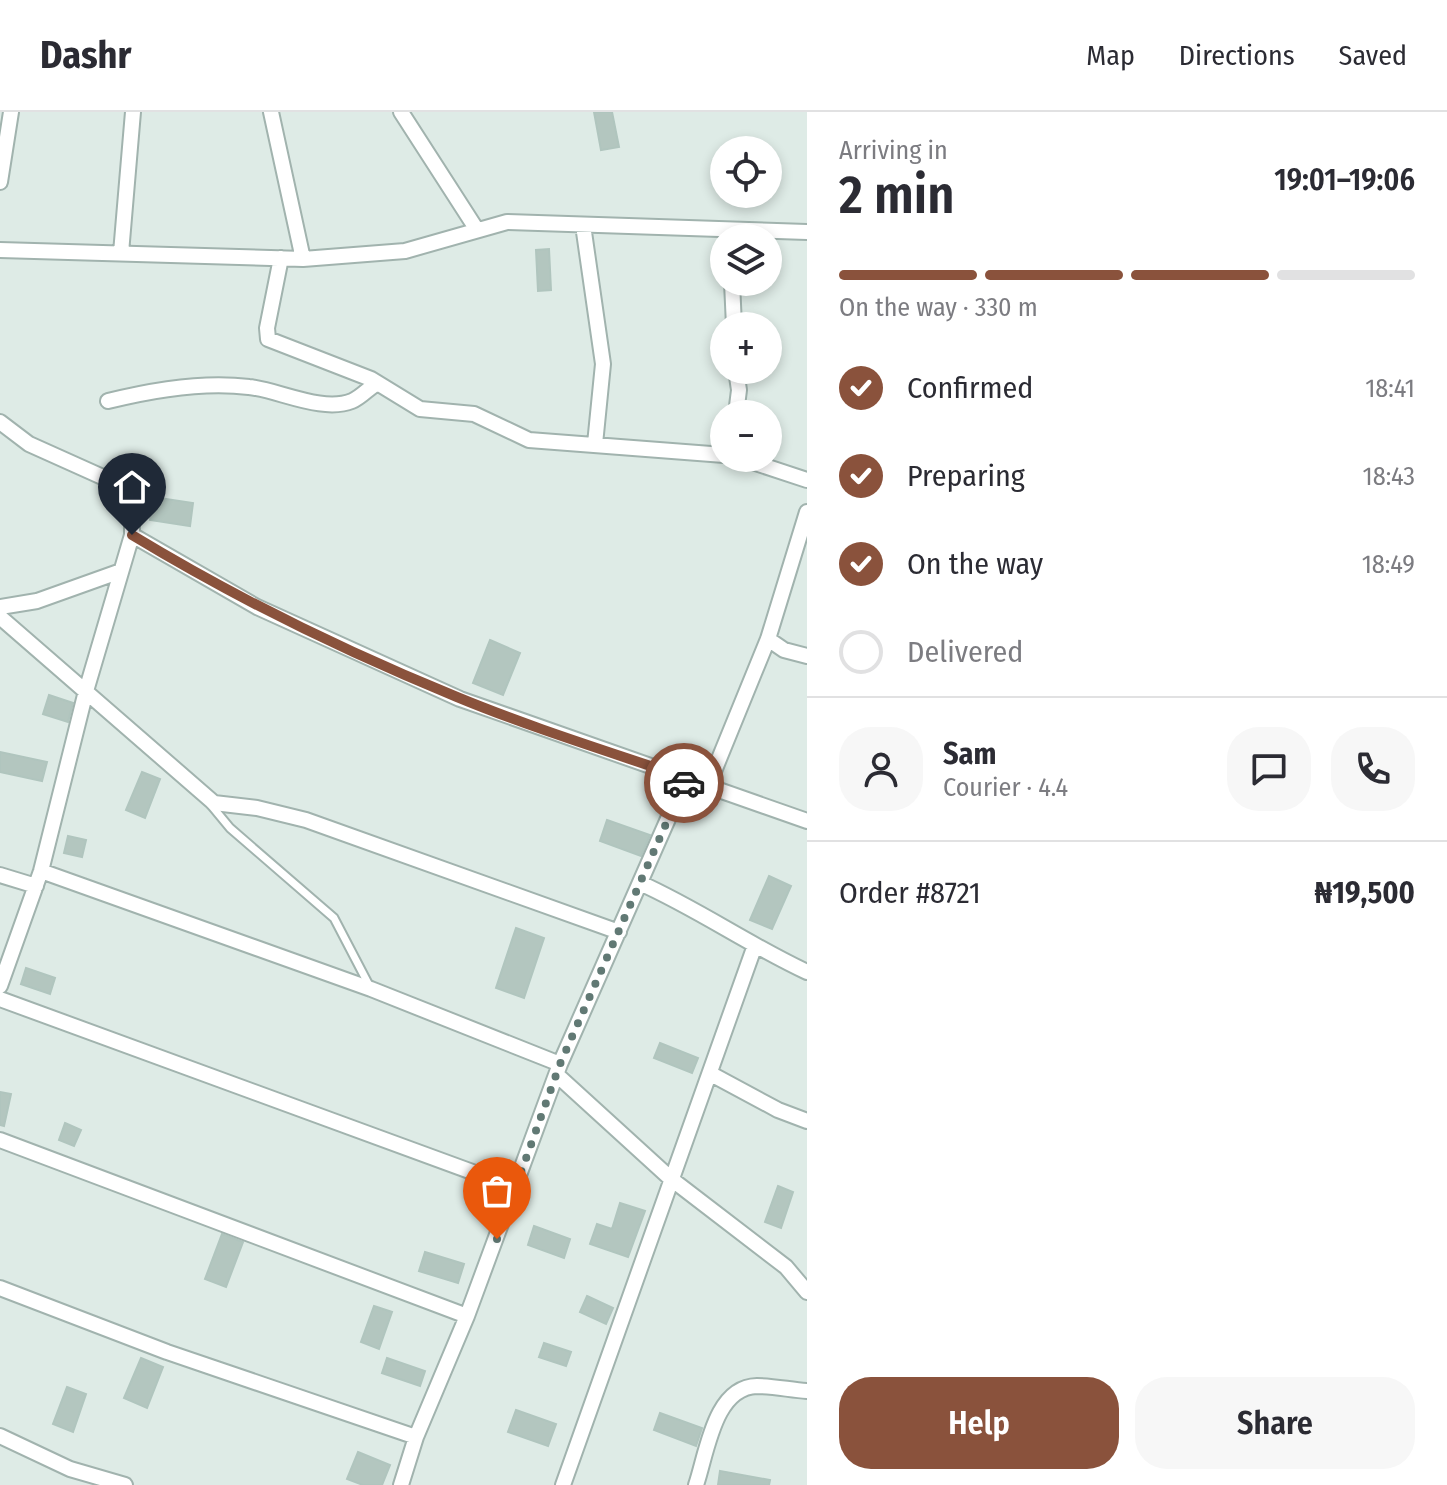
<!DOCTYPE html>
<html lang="en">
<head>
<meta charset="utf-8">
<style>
  :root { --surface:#fff; --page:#f7f7f7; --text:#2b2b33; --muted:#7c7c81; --line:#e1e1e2; --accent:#8a523c }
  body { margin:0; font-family:"Fira Sans Condensed",sans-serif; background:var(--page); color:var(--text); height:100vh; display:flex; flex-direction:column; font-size:30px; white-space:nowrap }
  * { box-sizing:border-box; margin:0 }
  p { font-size:26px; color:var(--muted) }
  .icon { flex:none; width:44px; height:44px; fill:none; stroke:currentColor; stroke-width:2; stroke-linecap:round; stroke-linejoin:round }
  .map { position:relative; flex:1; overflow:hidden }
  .panel { display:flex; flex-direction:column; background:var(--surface); width:640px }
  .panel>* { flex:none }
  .tools { position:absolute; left:710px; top:24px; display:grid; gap:16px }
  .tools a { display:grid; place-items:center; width:72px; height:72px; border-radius:50%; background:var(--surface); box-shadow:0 4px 12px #0003; font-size:40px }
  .pin { position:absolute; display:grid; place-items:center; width:68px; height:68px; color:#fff; margin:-82px -34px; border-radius:50% 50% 50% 0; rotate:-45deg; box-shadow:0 0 8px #0007 }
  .pin .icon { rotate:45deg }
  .courier { position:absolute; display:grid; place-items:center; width:80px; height:80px; margin:-40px; border:6px solid #8a523c; border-radius:50%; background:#fff; color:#222; box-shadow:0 2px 10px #0007 }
  .headline em { font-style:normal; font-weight:600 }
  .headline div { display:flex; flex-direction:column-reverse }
  .headline { display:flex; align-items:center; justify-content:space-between; height:136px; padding:0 32px }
  h1 { font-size:52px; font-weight:600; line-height:60px }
  .bar { display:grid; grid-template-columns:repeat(4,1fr); gap:12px 8px; align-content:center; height:96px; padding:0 32px }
  .bar i { height:10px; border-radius:6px; background:var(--line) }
  .bar .current { background:var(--accent) }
  .bar p { grid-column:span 4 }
  .line { display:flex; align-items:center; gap:20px; padding:0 32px; border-top:2px solid var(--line) }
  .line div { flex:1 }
  .round { display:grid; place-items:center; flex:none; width:84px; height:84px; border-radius:32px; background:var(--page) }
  ol { padding:0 32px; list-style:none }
  li { display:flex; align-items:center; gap:24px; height:88px }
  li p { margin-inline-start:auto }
  li .icon { padding:8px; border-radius:50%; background:var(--accent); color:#fff; stroke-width:4 }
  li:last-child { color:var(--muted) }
  li i { width:44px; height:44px; border:4px solid var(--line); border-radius:50% }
  .cta { display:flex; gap:16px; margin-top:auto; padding:16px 32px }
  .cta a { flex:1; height:92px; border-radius:32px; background:var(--accent); color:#fff; font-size:32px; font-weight:600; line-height:92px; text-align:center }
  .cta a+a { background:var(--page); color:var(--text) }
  header { display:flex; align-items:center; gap:48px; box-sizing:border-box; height:112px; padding:0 40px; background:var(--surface); border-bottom:2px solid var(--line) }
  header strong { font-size:38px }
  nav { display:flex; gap:44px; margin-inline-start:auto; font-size:28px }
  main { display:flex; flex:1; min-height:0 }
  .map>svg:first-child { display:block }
  .building { fill:#b3c6bf; stroke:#b0c5be; stroke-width:2 }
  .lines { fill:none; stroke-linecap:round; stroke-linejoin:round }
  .lane-casing { stroke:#a1b3ae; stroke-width:11 }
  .street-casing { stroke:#a1b3ae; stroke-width:18 }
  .lane { stroke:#fff; stroke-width:7 }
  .street { stroke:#fff; stroke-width:14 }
  .done { stroke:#617974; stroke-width:8; stroke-dasharray:0 14.4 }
  .route { stroke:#8a523c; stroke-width:10 }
</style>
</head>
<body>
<header>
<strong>Dashr</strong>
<nav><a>Map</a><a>Directions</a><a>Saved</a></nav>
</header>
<main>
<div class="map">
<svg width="807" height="1373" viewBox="0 0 807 1373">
  <rect width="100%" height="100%" fill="#deebe6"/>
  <!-- building -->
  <path class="building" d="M594 0H612L619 35 601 38Z
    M549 137 551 178 538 179 536 138Z
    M153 385 193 391 190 414 150 408Z
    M490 528 520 541 503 583 473 571Z
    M49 583 73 591 68 610 43 602Z
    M0 640 47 650 42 669 0 660Z
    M142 660 160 667 145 706 126 698Z
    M607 708 650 723 641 744 600 729Z
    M68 724 86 728 82 745 64 741Z
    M769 764 791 774 772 817 750 808Z
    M516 816 544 826 524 886 496 876Z
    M26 856 55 866 50 882 21 872Z
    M660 931 698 946 692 961 654 946Z
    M0 980 11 982 4 1014 0 1013Z
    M65 1011 81 1018 74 1034 59 1028Z
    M778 1074 793 1080 781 1116 765 1110Z
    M620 1091 645 1099 628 1145 590 1132 597 1112 612 1117Z
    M534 1114 570 1127 564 1146 528 1133Z
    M222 1122 243 1130 226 1175 205 1167Z
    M425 1140 464 1152 458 1171 419 1159Z
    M587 1184 613 1196 606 1212 580 1200Z
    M374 1194 392 1200 379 1237 361 1230Z
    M544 1231 571 1240 566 1254 539 1245Z
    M141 1246 163 1255 147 1296 124 1286Z
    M387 1246 425 1259 420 1274 382 1261Z
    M67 1275 86 1282 73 1320 53 1312Z
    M516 1298 556 1312 548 1334 508 1320Z
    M660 1301 702 1316 696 1334 654 1318Z
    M358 1340 390 1353 382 1373H363L347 1367Z
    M720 1359 770 1368 769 1373H718Z"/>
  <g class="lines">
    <defs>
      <path id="lane" d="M211 693 230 716 334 806 371 877"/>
      <path id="street" d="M271 0 303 147
        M401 0 477 118
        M0 70 11 0
        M583 113 603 252 595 332
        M0 138 303 147 405 139 507 110 807 120
        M121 141 133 0
        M281 146 267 216 268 227 371 267 420 297 474 302 529 328 724 343
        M732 170 734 214
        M108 289C152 278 203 269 249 275 279 278 322 301 352 289 360 286 369 276 377 271
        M736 302 739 278 736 258
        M0 310 29 332 127 376 132 391V423L86 579 41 759 0 874
        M740 346 807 368
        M132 423 257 495 460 587 807 709
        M0 495 37 489 121 459
        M0 505 214 691 257 696 306 708 619 820
        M768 527 784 538 807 544
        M708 674 768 527 807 400
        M41 759 371 877 560 952
        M0 763 36 774
        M640 771C698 797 749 833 807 860
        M0 887 516 1076
        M711 962 778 998 807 1009
        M557 963 670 1066 786 1155 807 1180
        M0 1028 467 1204
        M0 1176 167 1240 416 1325
        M0 1324 70 1357 125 1373
        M401 1373 416 1325 467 1204 560 952 686 666
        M563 1373 754 836
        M696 1373C707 1341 714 1275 757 1274 774 1274 791 1278 807 1279"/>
    </defs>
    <!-- lane casing -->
    <use href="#lane" class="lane-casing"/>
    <!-- street casing -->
    <use href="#street" class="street-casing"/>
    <!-- lane -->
    <use href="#lane" class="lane"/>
    <!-- street -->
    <use href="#street" class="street"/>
  </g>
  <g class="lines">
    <!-- done -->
    <path class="done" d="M497 1127 560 952 684 671"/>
    <!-- route -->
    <path class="route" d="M132 423C236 486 344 539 457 585 532 616 610 640 686 666L684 671"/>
  </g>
</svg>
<div class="tools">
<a><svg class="icon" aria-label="locate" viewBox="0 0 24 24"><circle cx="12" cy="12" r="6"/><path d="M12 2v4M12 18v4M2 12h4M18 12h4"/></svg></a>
<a><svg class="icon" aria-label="layers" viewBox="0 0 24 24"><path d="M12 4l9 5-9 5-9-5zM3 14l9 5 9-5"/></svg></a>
<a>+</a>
<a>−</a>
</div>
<div class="pin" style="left:497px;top:1127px;background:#ea580c"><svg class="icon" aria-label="bag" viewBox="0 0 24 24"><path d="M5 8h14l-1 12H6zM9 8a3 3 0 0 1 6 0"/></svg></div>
<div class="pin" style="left:132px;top:423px;background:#1f2937"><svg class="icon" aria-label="home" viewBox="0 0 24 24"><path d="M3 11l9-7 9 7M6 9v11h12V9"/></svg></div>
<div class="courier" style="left:684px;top:671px"><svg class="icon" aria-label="car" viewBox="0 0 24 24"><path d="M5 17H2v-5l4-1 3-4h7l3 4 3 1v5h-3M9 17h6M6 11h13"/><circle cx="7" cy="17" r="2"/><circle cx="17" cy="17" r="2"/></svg></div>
</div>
<section class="panel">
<div class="headline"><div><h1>2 min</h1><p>Arriving in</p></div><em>19:01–19:06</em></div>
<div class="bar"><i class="current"></i><i class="current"></i><i class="current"></i><i></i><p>On the way · 330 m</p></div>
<ol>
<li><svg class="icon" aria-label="check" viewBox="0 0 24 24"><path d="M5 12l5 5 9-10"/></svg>Confirmed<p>18:41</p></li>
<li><svg class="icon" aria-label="check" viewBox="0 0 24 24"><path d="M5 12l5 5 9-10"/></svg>Preparing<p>18:43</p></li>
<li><svg class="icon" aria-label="check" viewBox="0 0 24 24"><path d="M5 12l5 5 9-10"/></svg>On the way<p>18:49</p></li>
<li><i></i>Delivered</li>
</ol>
<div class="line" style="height:144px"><a class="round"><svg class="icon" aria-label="person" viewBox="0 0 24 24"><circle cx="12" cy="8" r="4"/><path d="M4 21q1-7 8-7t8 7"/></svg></a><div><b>Sam</b><p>Courier · 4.4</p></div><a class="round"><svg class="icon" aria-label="chat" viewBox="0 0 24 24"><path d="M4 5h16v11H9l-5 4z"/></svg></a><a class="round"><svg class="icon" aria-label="phone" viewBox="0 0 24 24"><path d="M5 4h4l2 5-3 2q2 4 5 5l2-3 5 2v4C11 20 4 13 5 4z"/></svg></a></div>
<div class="line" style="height:104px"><div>Order #8721</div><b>₦19,500</b></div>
<div class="cta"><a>Help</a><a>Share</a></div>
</section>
</main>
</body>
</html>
